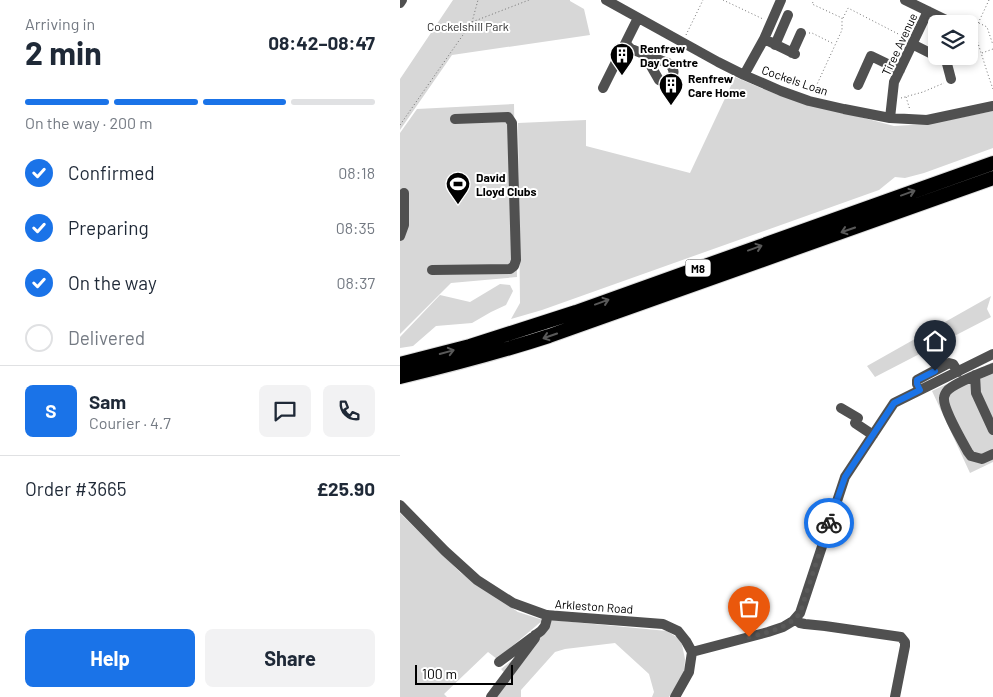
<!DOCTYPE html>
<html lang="en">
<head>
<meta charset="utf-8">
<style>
  :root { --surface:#fff; --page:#f2f2f3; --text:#1f2937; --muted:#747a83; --line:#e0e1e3; --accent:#1a73e8 }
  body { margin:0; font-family:Barlow,sans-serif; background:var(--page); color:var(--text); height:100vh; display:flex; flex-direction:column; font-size:19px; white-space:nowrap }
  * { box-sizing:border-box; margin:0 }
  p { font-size:16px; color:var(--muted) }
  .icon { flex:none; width:28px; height:28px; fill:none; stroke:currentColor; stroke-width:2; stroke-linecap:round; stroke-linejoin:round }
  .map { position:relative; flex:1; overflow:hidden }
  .sheet { display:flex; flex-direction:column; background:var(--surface); width:400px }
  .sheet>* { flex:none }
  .buttons { position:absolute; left:528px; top:15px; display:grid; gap:10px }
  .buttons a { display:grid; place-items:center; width:50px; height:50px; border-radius:8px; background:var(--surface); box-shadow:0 2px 8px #0003; font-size:25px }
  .scale { position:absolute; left:15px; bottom:12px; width:98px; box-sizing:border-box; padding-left:5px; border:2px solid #000; border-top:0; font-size:14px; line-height:18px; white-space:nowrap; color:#000; -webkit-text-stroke:4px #fff; paint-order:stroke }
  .pin { position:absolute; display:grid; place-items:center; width:42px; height:42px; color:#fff; margin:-51px -21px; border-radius:50% 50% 50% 0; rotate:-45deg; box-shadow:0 0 5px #0007 }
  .pin .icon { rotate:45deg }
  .courier { position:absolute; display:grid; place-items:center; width:50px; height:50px; margin:-25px; border:4px solid #1a73e8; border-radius:50%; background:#fff; color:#222; box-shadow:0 1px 6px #0007 }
  .summary em { font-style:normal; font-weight:700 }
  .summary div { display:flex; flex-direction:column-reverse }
  .summary { display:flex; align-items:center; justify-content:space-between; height:85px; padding:0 25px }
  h1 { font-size:32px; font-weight:700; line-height:38px }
  .bar { display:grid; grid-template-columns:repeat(4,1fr); gap:8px 5px; align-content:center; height:60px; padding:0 25px }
  .bar i { height:6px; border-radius:4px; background:var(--line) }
  .bar .selected { background:var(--accent) }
  .bar p { grid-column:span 4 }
  .line { display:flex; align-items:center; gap:12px; padding:0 25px; border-top:1px solid var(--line) }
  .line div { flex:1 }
  .round { display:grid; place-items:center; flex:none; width:52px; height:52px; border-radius:8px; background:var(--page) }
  ol { padding:0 25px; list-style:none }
  li { display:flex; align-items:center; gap:15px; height:55px }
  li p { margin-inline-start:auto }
  li .icon { padding:5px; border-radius:50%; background:var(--accent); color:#fff; stroke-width:4 }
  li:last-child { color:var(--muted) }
  li i { width:28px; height:28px; border:2px solid var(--line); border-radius:50% }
  .primary-button { display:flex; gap:10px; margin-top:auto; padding:10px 25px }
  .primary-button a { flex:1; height:58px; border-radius:8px; background:var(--accent); color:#fff; font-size:20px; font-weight:700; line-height:58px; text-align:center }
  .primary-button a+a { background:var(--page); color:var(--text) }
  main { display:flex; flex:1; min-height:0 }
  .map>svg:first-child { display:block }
  .green { fill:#d7d7d7 }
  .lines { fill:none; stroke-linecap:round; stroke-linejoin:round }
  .highway-casing { stroke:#dbdbdb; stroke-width:16 }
  .path { stroke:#727272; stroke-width:1; stroke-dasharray:1 2.5; stroke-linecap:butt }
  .minor { stroke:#505050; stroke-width:10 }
  .highway { stroke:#000; stroke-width:14 }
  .oneway { stroke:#595959 }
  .done { stroke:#595959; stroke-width:5; stroke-dasharray:0 9 }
  .route { stroke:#1a73e8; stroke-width:6 }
  .labels { text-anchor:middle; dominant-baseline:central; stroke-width:4; stroke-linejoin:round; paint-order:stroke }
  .shield { fill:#fff; stroke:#4c4c4c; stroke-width:1 }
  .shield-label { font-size:11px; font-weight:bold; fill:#000 }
  .park-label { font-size:12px; fill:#2e2e2e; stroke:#fff }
  .street-label { font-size:12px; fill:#000; stroke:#fff }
  .poi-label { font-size:12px; font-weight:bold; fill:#000; stroke:#fff; text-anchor:start }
</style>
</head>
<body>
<main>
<section class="sheet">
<div class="summary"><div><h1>2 min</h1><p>Arriving in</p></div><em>08:42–08:47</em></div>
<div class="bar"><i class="selected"></i><i class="selected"></i><i class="selected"></i><i></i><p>On the way · 200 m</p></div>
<ol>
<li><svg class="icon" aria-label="check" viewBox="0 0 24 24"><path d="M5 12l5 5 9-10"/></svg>Confirmed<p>08:18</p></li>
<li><svg class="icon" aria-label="check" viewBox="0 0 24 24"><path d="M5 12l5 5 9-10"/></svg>Preparing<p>08:35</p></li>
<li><svg class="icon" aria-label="check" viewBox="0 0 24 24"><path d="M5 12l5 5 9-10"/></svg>On the way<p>08:37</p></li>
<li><i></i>Delivered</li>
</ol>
<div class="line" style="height:90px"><b class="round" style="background:var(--accent);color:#fff">S</b><div><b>Sam</b><p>Courier · 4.7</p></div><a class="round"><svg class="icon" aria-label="chat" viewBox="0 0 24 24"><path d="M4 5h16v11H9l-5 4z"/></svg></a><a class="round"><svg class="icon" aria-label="phone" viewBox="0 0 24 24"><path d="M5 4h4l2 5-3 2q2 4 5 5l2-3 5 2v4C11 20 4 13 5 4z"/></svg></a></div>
<div class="line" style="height:65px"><div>Order #3665</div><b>£25.90</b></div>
<div class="primary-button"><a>Help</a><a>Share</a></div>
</section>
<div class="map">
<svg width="593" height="697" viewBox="0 0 593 697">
  <rect width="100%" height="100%" fill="#fff"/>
  <!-- green -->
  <path class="green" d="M53 0H170V1L184 9 190 35 52 55 0 130V79Z
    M335 77 378 95 494 126 528 124 593 111V148L524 173 505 178 495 177 479 190 142 310 111 319 120 303 118 123 186 120V146L290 173Z
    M114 104 117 277 51 283 0 334V133L17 109Z
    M100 284 110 285 113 291 106 305 91 312 72 323 36 326 13 346 0 348V337L40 295 70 302Z
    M591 296 587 309 591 317 475 377 467 366Z
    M593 362V462L570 473 532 391Z
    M0 513 61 573 118 612 143 620 97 659 88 652 44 694 47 697H0Z
    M152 620 267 631 281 640 285 659 284 673 269 697H252L254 692 249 674 215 643 165 649 155 652 121 690V697H93L110 679 101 669 144 635Z"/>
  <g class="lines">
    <defs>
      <path id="highway" d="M0 364 70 346 176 312 593 163
        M0 377C50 365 100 352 149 336L593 178"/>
    </defs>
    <!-- highway casing -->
    <use href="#highway" class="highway-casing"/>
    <!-- path -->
    <path class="path" d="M323 0 363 19
      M589 0 574 32C581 51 586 70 593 89
      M443 18 448 8 506 38
      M72 22 78 0
      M579 23 587 27 593 45
      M531 24 536 26
      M409 33H412L434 44
      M286 35 303 0
      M582 53 593 49
      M413 93 442 30V18L412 4 414 0
      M506 97 510 110
      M501 98 523 92 544 83
      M0 125 72 22 129 0"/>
    <!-- minor -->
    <path class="minor" d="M206 0 318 62 344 75 381 91 409 101 444 109 490 118 527 120 593 106
      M505 0 546 20
      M0 3 2 0
      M238 18 226 42 228 46 231 49 270 64C274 70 275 73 271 79L264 82 259 80 244 54
      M364 39 395 54
      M512 44 536 56
      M375 45 388 15
      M392 53 401 33
      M537 56 546 60 551 79
      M344 75 364 39 381 0
      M458 85 471 56 500 70
      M203 88 226 42
      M490 118 494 82 528 11
      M0 236 4 225V193
      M32 270 110 269 114 266 116 260 112 123 108 117 55 119
      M593 368C582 373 555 382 547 391 546 392 544 396 544 398 543 409 562 441 568 452L571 456 582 459 593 454
      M575 375 576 393 593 430
      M520 390 517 384V380L549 363 553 364 558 372
      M441 408 458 418 455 423 473 435
      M0 505 45 551 77 580 113 603 146 615 263 624 278 631 286 641 292 652 289 672 275 697
      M395 619 400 623 405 624 425 626 501 637 505 642V646L495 697
      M292 652 368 632 383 627 393 621 400 613 445 477 494 403 593 354
      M99 662 141 631 145 626 148 615
      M91 697 135 638V635"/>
    <!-- highway -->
    <use href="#highway" class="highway"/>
  </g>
  <!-- one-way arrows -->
  <defs><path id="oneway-shaft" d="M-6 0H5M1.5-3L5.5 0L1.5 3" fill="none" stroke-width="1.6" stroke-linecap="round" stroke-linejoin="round" transform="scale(1.25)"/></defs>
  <g class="oneway">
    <use href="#oneway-shaft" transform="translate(508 193) rotate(-20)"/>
    <use href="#oneway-shaft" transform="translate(448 230) rotate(161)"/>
    <use href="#oneway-shaft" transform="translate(355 248) rotate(-20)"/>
    <use href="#oneway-shaft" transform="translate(202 302) rotate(-20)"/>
    <use href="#oneway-shaft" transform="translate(150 336) rotate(161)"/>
    <use href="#oneway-shaft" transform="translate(47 352) rotate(-15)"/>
  </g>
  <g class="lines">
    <!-- done -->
    <path class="done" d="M349 637C368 632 387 629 400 613L429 523"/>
    <!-- route -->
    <path class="route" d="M429 523 445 477 494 403 520 390 517 384V380L535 371"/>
  </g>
  <!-- icons -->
  <defs>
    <symbol id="building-pin" viewBox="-11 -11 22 30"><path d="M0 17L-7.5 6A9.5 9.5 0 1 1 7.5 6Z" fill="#000" stroke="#fff"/><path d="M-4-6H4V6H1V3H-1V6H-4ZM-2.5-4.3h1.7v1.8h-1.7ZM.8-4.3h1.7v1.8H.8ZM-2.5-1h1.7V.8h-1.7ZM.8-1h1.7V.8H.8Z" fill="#fff"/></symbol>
    <symbol id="stadium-pin" viewBox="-11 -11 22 30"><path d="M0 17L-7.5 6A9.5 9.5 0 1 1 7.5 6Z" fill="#000" stroke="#fff"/><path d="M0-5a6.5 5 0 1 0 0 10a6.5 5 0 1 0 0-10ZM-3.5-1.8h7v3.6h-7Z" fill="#fff"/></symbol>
  </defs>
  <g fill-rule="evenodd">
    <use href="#building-pin" x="208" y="41" width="28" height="38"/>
    <use href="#building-pin" x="257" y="71" width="28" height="38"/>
    <use href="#stadium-pin" x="44" y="170" width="28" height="38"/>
  </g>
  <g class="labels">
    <!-- shield labels -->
    <rect class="shield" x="285.5" y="259.5" width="25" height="17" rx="4"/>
    <g class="shield-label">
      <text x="298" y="268">M8</text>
    </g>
    <!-- park labels -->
    <g class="park-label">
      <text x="68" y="26">Cockelshill Park</text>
    </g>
    <!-- street labels -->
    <g class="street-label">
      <text transform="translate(499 44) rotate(-65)">Tiree Avenue</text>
      <text transform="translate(395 80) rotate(19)">Cockels Loan</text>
      <text transform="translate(194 606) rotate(4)">Arkleston Road</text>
    </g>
    <!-- poi labels -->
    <g class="poi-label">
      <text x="240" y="48">Renfrew<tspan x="240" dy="14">Day Centre</tspan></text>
      <text x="288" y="78">Renfrew<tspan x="288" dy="14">Care Home</tspan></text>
      <text x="76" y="177">David<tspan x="76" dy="14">Lloyd Clubs</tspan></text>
    </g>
  </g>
</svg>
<div class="buttons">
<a><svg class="icon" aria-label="layers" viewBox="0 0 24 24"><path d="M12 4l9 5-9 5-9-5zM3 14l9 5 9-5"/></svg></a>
</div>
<div class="scale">100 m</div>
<div class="pin" style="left:349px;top:637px;background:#ea580c"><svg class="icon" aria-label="bag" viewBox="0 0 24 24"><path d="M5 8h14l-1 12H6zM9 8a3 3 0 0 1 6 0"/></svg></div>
<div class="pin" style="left:535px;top:371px;background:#1f2937"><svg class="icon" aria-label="home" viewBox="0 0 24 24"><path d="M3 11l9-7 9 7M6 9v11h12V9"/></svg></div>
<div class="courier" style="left:429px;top:523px"><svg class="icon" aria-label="bike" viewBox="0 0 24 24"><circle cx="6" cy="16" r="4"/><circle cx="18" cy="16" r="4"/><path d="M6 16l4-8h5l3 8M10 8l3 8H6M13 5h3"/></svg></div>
</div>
</main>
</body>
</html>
